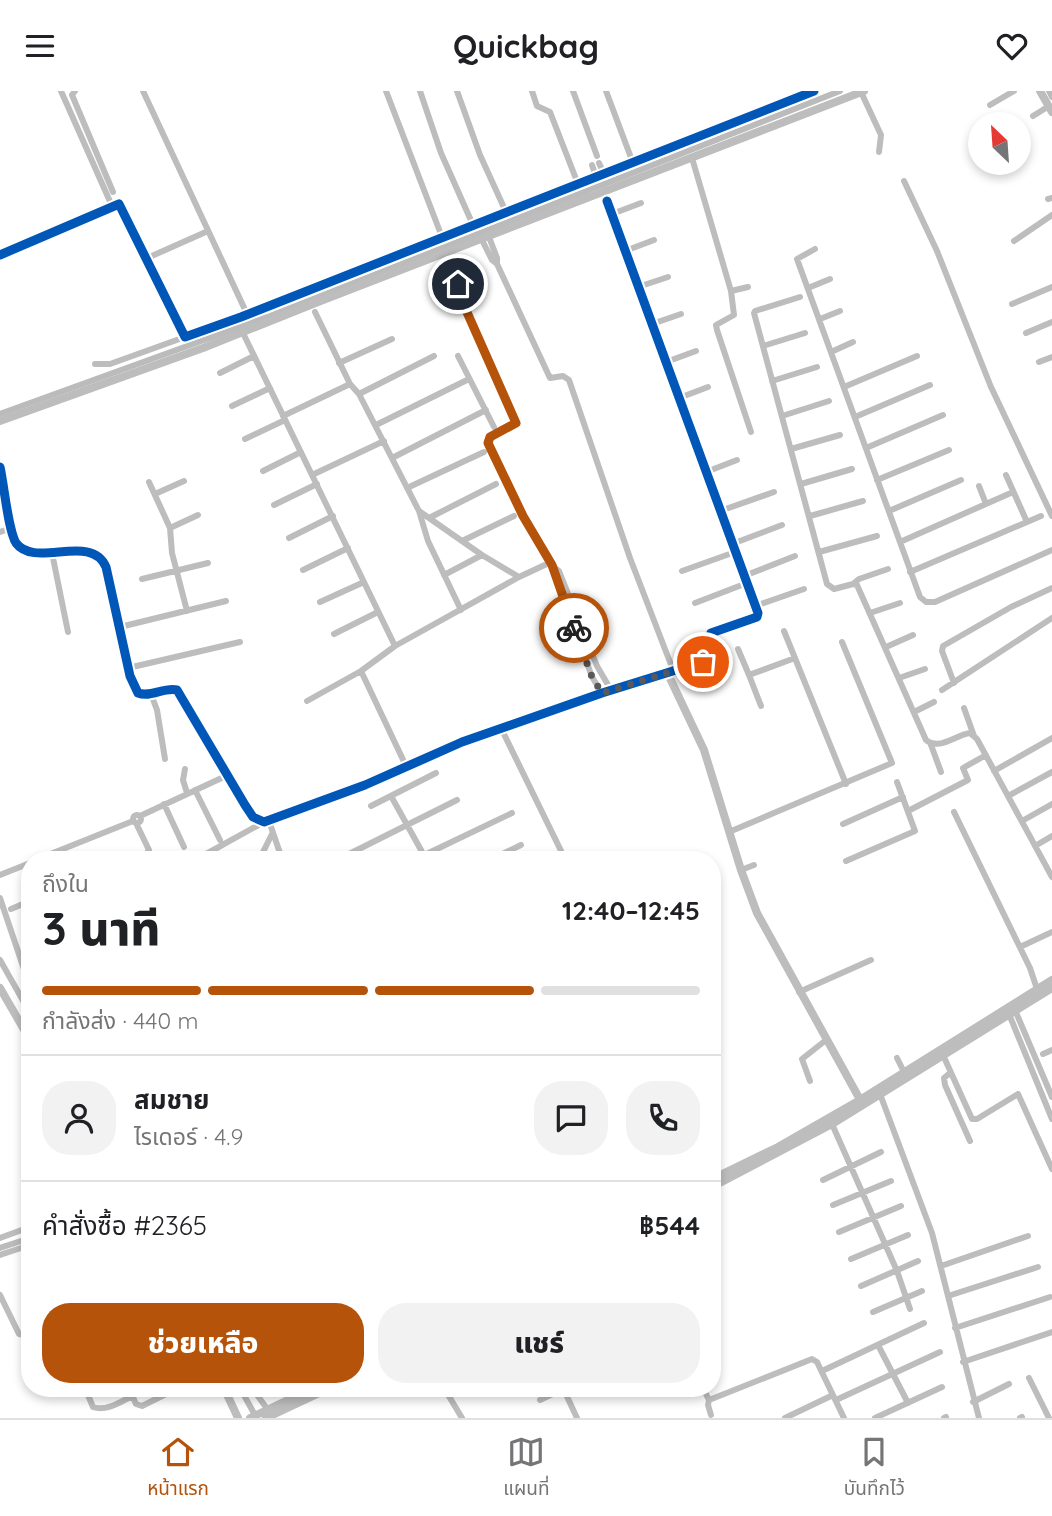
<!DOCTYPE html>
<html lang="th">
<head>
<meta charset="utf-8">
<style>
  :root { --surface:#fff; --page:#f2f2f2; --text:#202124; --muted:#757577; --line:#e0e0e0; --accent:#b45309 }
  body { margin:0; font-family:Quicksand,"Noto Sans Thai",sans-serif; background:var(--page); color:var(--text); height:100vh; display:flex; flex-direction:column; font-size:26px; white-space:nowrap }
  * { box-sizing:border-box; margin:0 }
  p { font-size:23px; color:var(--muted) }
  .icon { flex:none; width:38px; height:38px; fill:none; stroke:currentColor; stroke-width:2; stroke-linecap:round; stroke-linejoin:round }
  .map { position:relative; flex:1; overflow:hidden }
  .drawer { position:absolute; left:21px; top:760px; width:700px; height:546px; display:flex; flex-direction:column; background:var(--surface); border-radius:28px; box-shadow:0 4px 10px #0003 }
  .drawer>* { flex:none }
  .needle { width:46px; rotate:335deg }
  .controls { position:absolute; left:968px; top:21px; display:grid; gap:14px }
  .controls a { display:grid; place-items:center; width:63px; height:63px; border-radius:50%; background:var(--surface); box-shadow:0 4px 10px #0003; font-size:35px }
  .pin { position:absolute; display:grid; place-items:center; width:60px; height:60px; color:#fff; margin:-30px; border:4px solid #fff; border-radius:50%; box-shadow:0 2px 7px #0007 }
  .courier { position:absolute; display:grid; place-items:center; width:70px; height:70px; margin:-35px; border:5px solid #b45309; border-radius:50%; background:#fff; color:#222; box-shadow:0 2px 9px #0007 }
  .head em { font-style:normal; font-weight:800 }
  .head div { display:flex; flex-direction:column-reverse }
  .head { display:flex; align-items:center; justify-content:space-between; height:119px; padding:0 21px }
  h1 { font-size:46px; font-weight:800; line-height:52px }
  .bar { display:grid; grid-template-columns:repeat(4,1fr); gap:10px 7px; align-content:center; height:84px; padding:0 21px }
  .bar i { height:9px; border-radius:5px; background:var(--line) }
  .bar .selected { background:var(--accent) }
  .bar p { grid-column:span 4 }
  .line { display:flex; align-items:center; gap:18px; padding:0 21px; border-top:2px solid var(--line) }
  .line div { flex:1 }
  .round { display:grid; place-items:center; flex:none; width:74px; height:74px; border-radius:28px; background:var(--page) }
  .button { display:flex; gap:14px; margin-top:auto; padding:14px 21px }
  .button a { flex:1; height:80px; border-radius:28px; background:var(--accent); color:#fff; font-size:28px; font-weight:800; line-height:80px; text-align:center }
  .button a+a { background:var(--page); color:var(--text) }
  header { display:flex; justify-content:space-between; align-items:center; height:91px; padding:0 21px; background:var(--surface); font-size:32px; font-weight:800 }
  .tab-bar { display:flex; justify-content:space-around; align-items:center; height:98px; border-top:2px solid var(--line); background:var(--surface); font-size:19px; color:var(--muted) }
  .tab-bar a { display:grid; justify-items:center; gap:4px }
  .tab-bar .selected { color:var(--accent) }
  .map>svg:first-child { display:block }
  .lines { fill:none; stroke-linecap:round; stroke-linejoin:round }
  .canal { stroke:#bbb; stroke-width:6 }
  .minor { stroke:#bdbdbd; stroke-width:6 }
  .tertiary { stroke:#bdbdbd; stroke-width:8 }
  .cycleway-casing { stroke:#fff; stroke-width:13 }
  .cycleway { stroke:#0057b8; stroke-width:9 }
  .done { stroke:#595959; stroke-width:7; stroke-dasharray:0 12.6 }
  .route { stroke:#b45309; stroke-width:9 }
</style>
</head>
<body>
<header><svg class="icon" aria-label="menu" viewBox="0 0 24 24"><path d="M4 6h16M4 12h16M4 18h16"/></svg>Quickbag<svg class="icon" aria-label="heart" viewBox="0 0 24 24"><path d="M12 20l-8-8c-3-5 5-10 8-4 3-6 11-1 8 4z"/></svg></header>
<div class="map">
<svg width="1052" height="1327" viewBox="0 0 1052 1327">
  <rect width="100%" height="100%" fill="#fff"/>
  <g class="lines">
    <!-- canal -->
    <path class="canal" d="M1049 0 1052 6
      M0 323 270 225 840 0
      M0 869 30 922
      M0 1157 30 1147
      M240 1297 256 1326"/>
    <!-- minor -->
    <path class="minor" d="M61 0 112 115
      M75 0 72 4 113 101
      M143 0 247 223
      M386 0 442 146
      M420 0 441 62 473 134
      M457 0 480 64 506 121
      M532 0 537 15 550 21 578 93
      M573 0 597 65
      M606 0 633 72
      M861 1 881 44 879 61
      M990 14 1014 0
      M1033 25 1049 15
      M692 67 731 200 734 224 716 234 717 239 751 341
      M599 72 604 83
      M592 74 596 86
      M904 90 937 160 991 296 1052 425
      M1048 108 1052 107
      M607 110 758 522 757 526 711 542 714 566 692 575 667 581
      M612 123 641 112
      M489 146 497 167V173L550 287 563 285 569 289 630 467 673 579
      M482 149 492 169 497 173
      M1014 150 1052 124
      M815 158 797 168 920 506 926 511H935L1052 459
      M625 160 654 149
      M446 162 454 182
      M145 168 208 140
      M458 193 466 220 516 332 490 346 487 352 523 425 549 472
      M638 196 668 186
      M808 197 830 188
      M731 200 748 196
      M800 206 755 220 754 222 827 493 834 498 853 493 857 494 926 649C939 660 955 644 970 642L977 648 1052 786
      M1012 213 1052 196
      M315 221 350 293
      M820 228 840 220
      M652 233 681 223
      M243 242 395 555
      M1026 242 1052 231
      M763 255 805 242
      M831 261 853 251
      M458 265 494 336
      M666 271 696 260
      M1039 271 1052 266
      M339 272 392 248
      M95 273H110L185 246
      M220 282 254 265
      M772 290 817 276
      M844 296 917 265
      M359 303 434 265
      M679 307 708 296
      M232 315 270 297
      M283 325 350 293 359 303 419 420 482 464 519 486
      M782 325 829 310
      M855 326 930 294
      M376 334 469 288
      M245 348 285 329
      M866 357 943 324
      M791 358 840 344
      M392 367 486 319
      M263 380 301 361
      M706 381 737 369
      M312 384 384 350
      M1006 384 1027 431
      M877 389 949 359
      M149 391 170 437 172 462 187 520
      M801 393 852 378
      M979 395 986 413
      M407 397 484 361
      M155 403 184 390
      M274 414 317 393
      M419 420 428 450 461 519
      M720 420 774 401
      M889 420 961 389
      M810 425 863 410
      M429 427 496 393
      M170 437 198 424
      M0 441 12 437
      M289 447 333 425
      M462 450 514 425
      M900 451 1013 401
      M732 453 782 434
      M819 461 877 445
      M52 462 68 541
      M552 474 592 586 602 602
      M303 479 348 457
      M682 480 735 461
      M910 481 1041 425
      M444 484 482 464
      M744 485 795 465
      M142 488 208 472
      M853 493 859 488 888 478
      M320 511 364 491
      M695 512 747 492
      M755 515 804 498
      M870 522 900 512
      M120 536 226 510
      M784 540 846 693
      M334 543 378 521
      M886 556 913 544
      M738 558 749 584 795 567
      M128 577 240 551
      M361 580 406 675
      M749 584 761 615
      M899 587 925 578
      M954 592 942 560 943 555 1011 516 1052 497
      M942 599 1052 527
      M151 603 157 619 165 668
      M307 610 361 580 395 555 519 486 549 472 559 480 597 575 611 599
      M964 617 974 645
      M914 621 934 611
      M501 637 565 768
      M931 654 941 681
      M185 678 183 689 187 702
      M994 680 1052 647
      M195 699 220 749
      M391 705 426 768
      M1008 705 1052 681
      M164 713 184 756
      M371 715 436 682
      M908 720 968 689 963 677 986 664
      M954 721 1030 877 1037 898
      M133 728a4 4 0 1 1 8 0a4 4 0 1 1-8 0Z
      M140 725 228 684
      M269 730 282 768
      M1022 730 1052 713
      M843 733 903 706
      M729 741 892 672 842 551
      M1035 755 1052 745
      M263 761 272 743
      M347 764 457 709
      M38 768 133 730
      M134 768 146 763 149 759 136 732
      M197 768 264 731
      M416 768 512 722
      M492 768 521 754
      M846 770 915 740 897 691
      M741 779 754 774
      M0 784 30 772
      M0 807 30 896
      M11 818 30 810
      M1020 856 1052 841
      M799 901 871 869
      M1015 919 1052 1006
      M1009 923 1052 1028
      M1043 963 1052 959
      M943 964 972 1028H977L1018 1003 1052 1078
      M897 967 904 981
      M950 982 944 987 945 994 970 1050
      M810 990 802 968 826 949
      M880 1003 932 1142 979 1327
      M832 1033 897 1180 910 1218
      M823 1089 881 1061
      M833 1114 891 1090
      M839 1141 901 1115
      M0 1147 30 1136
      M0 1164 30 1154
      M851 1168 908 1144
      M941 1175 1028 1145
      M861 1195 918 1170
      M0 1204 19 1243 24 1244 30 1241
      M948 1205 1038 1176
      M873 1221 922 1200
      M955 1237 1050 1206
      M878 1254 908 1312
      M963 1271 1052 1241
      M822 1280 924 1232
      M1029 1287 1049 1327
      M85 1297 93 1316C109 1322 132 1304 146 1297
      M252 1297 268 1319
      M444 1297 462 1327
      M563 1297 577 1327
      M703 1297 709 1309 812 1268 817 1271 844 1327
      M132 1304 136 1313 142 1315 170 1301 172 1297
      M540 1309 563 1298
      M709 1309 708 1314 711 1324
      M836 1309 940 1261
      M973 1311 1009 1293
      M785 1327 833 1304
      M875 1327 942 1296
      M944 1327 946 1326
      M1020 1327 1022 1326"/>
    <!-- tertiary -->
    <path class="tertiary" d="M1040 0 1052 21
      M0 164 119 113 185 246 241 226 814 0
      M0 330 203 257 318 211 864 0
      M0 376C4 393 8 439 16 452 35 478 91 441 106 476L130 585 138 602C151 607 163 596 177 599L245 714 253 726 264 731 365 694 462 651 667 581 704 659 741 779 757 822 863 1014
      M0 897 30 949
      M712 1088 778 1056 860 1009 1052 889
      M712 1096 832 1033 1052 897
      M224 1297 238 1327
      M250 1327 313 1297
      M266 1327 330 1297"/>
    <defs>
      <path id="cycleway" d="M0 164 119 113 185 246 241 226 814 0
        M0 376C4 393 8 439 16 452 35 478 91 441 106 476L130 585 138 602C151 607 163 596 177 599L245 714 253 726 264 731 365 694 462 651 602 602 705 570 714 566 711 542 757 526 758 522 607 110"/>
    </defs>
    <!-- cycleway casing -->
    <use href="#cycleway" class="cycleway-casing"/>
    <!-- cycleway -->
    <use href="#cycleway" class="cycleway"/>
  </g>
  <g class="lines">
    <!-- done -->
    <path class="done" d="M574 537 592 586 602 602 703 571"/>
    <!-- route -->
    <path class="route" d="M458 193 466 219 516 332 490 346 488 352 523 425 552 474 574 537"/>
  </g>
</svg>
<div class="controls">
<a><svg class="needle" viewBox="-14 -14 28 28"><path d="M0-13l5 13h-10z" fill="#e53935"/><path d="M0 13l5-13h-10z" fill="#757577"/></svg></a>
</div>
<div class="pin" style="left:703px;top:571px;background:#ea580c"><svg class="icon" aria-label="bag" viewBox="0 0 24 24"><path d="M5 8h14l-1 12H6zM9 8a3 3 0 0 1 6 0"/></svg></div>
<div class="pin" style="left:458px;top:193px;background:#1f2937"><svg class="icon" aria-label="home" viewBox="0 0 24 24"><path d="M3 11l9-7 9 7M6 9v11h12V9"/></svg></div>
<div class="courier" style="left:574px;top:537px"><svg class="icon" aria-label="bike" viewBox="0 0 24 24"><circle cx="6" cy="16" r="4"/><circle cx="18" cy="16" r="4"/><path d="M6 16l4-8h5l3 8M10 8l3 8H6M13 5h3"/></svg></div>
<section class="drawer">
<div class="head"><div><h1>3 นาที</h1><p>ถึงใน</p></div><em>12:40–12:45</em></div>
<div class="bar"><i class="selected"></i><i class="selected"></i><i class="selected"></i><i></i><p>กำลังส่ง · 440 m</p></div>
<div class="line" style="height:126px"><a class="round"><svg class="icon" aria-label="person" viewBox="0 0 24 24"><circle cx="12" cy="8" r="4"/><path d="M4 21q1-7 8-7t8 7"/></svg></a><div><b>สมชาย</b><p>ไรเดอร์ · 4.9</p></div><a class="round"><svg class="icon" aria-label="chat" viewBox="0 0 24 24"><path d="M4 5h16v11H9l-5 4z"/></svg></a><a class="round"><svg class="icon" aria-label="phone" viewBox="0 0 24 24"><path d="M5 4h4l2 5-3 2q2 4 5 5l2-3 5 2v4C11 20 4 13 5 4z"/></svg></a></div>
<div class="line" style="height:91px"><div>คำสั่งซื้อ #2365</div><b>฿544</b></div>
<div class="button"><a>ช่วยเหลือ</a><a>แชร์</a></div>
</section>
</div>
<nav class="tab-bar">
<a class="selected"><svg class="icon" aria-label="home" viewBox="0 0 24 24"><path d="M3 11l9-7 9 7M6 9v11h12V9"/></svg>หน้าแรก</a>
<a><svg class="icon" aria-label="map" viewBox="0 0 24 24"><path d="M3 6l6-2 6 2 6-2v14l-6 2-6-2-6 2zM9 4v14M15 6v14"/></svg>แผนที่</a>
<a><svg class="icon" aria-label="saved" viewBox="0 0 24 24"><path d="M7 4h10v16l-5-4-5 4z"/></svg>บันทึกไว้</a>
</nav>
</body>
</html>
